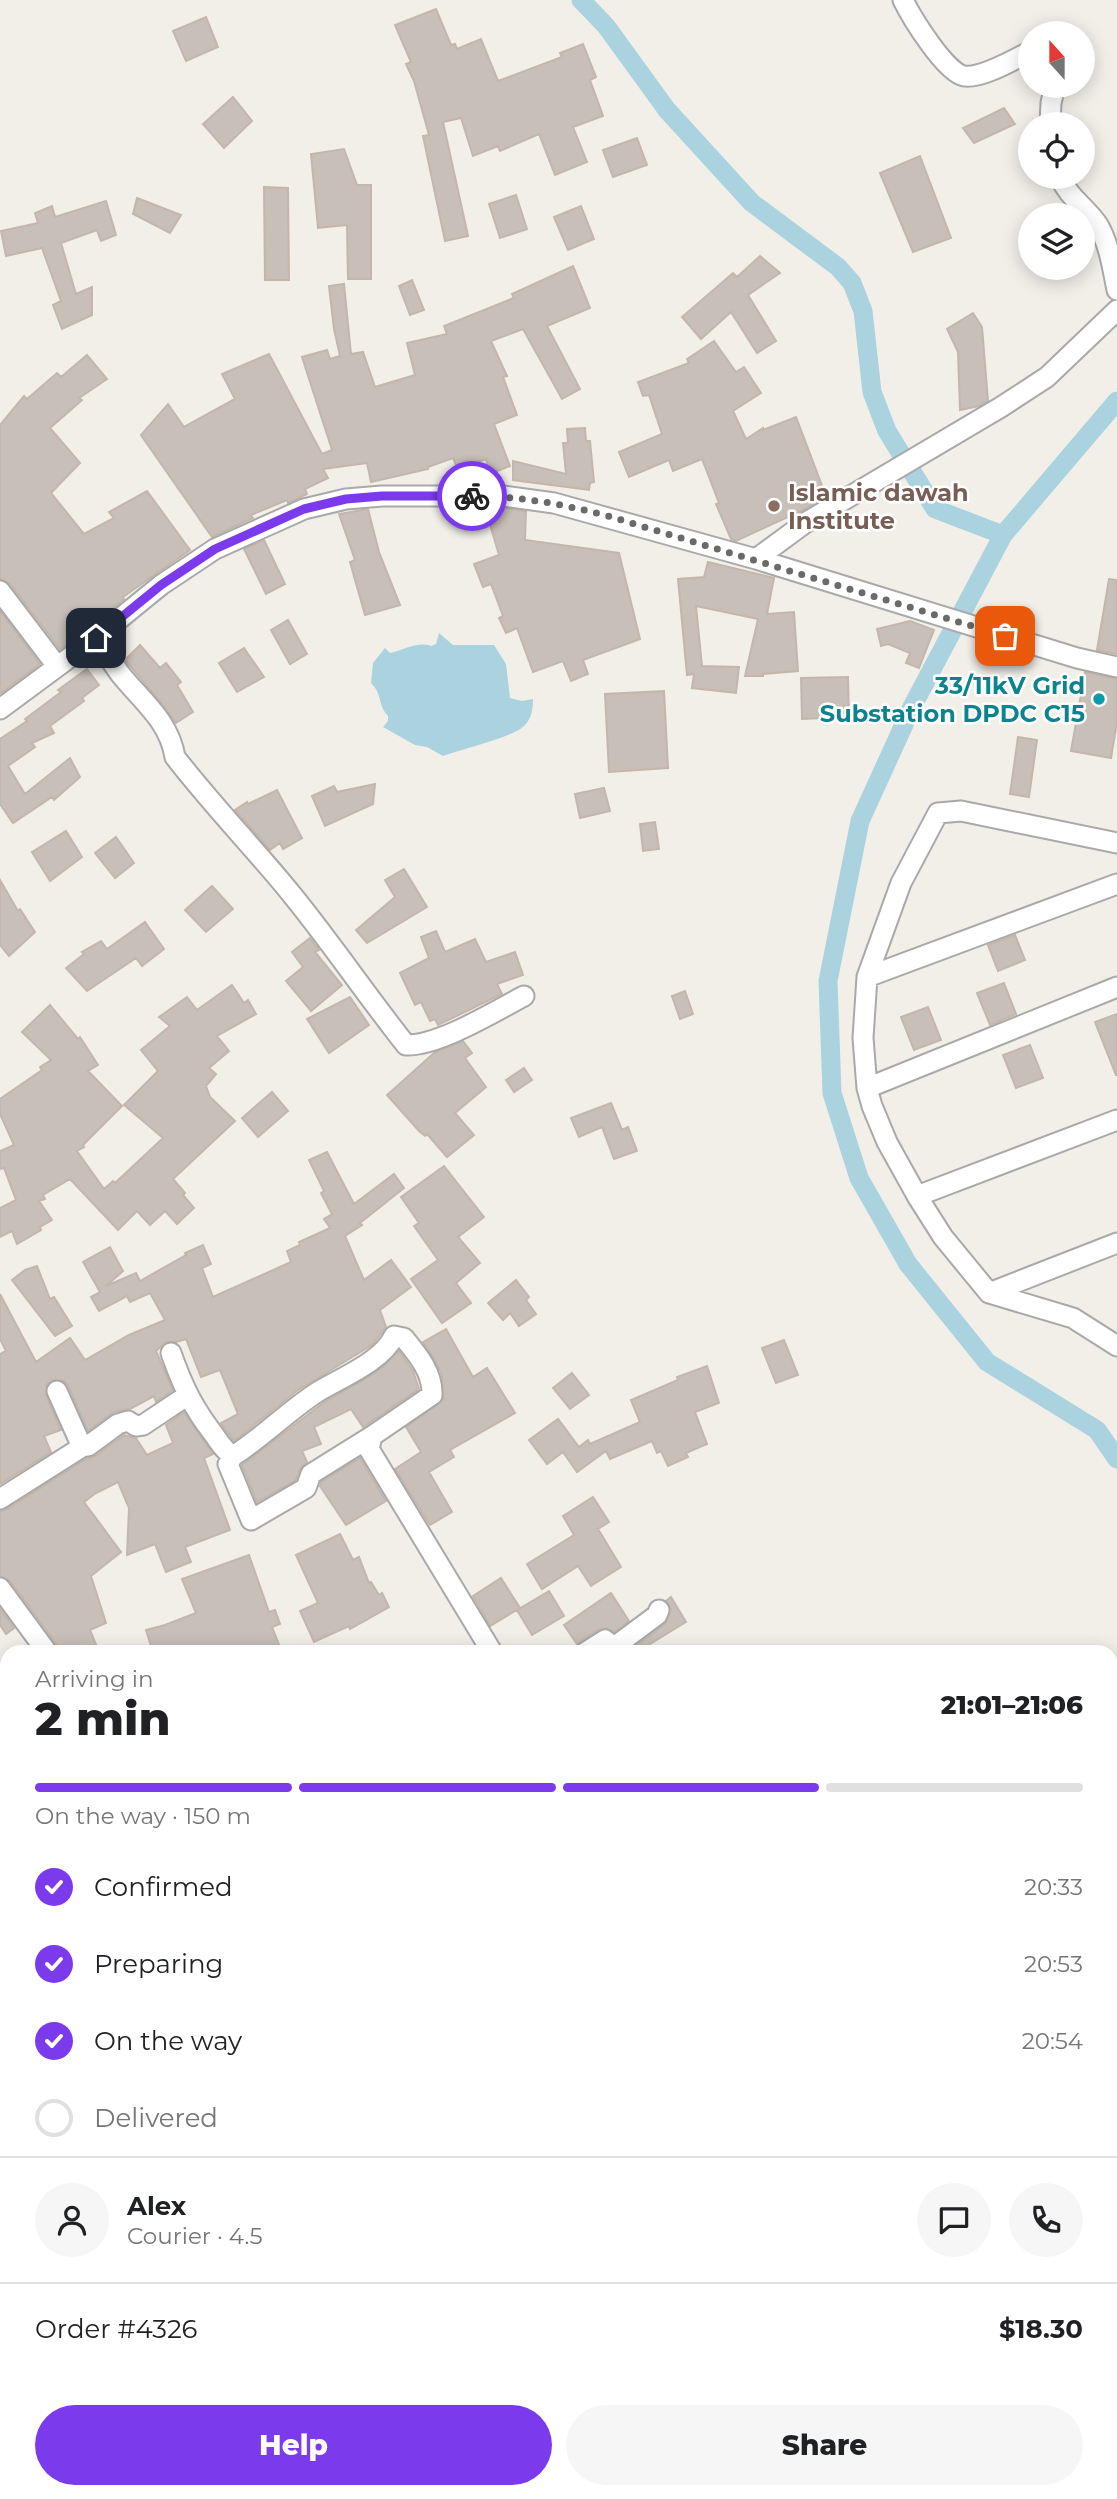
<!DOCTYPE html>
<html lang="en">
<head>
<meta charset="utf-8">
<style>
  :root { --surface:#fff; --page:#f6f6f6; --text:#202124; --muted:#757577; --line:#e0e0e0; --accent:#7c3aed }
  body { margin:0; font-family:Montserrat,sans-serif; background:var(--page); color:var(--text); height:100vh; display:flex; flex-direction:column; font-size:26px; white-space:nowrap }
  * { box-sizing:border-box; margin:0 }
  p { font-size:23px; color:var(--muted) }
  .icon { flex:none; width:38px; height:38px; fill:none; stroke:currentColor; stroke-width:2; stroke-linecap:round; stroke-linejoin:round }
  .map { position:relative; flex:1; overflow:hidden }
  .panel { position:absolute; left:0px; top:1645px; width:1118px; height:854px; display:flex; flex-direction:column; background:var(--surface); border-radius:21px 21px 0 0; box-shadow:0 4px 18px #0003 }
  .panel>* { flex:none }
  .needle { width:46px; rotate:339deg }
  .fabs { position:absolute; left:1018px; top:21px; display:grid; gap:14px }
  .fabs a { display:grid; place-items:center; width:77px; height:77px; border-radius:50%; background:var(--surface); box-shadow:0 4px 18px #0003; font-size:35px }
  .pin { position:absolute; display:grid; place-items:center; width:60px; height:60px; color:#fff; margin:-30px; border-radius:14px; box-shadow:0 4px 10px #0006 }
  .courier { position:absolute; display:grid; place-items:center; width:70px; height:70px; margin:-35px; border:5px solid #7c3aed; border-radius:50%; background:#fff; color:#222; box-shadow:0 2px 9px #0007 }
  .head em { font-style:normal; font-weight:800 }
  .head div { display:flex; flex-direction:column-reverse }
  .head { display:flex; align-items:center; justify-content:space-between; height:119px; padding:0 35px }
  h1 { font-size:46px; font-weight:800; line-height:52px }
  .bar { display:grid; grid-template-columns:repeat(4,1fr); gap:10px 7px; align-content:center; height:84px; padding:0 35px }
  .bar i { height:9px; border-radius:5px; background:var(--line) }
  .bar .on { background:var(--accent) }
  .bar p { grid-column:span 4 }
  .line { display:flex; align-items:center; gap:18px; padding:0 35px; border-top:2px solid var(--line) }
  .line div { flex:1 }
  .round { display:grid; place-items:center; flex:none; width:74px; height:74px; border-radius:37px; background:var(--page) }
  ol { padding:0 35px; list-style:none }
  li { display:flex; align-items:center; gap:21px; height:77px }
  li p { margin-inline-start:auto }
  li .icon { padding:7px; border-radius:50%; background:var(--accent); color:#fff; stroke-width:4 }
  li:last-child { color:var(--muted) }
  li i { width:38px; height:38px; border:4px solid var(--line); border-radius:50% }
  .cta { display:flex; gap:14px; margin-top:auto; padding:14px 35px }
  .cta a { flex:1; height:80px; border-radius:42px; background:var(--accent); color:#fff; font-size:28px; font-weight:800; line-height:80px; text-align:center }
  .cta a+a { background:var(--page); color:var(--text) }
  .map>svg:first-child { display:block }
  .water { fill:#aad3df }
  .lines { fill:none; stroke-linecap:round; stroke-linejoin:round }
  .canal { stroke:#aad3df; stroke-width:19 }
  .building { fill:#c7bfb8; stroke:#c4b6ab; stroke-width:2 }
  .minor-casing { stroke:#a9a9a9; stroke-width:23 }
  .minor { stroke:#fff; stroke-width:19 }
  .done { stroke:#6b6a68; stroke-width:7; stroke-dasharray:0 12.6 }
  .route { stroke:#7c3aed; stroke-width:9 }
  .education-dot { fill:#8d6e63; stroke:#fff; stroke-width:2.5 }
  .culture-dot { fill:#0f9aa8; stroke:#fff; stroke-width:2.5 }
  .labels { text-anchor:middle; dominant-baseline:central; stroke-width:5; stroke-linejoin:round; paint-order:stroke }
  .education-label { font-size:24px; font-weight:bold; fill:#785e54; stroke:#fff; text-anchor:start }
  .culture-label { font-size:24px; font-weight:bold; fill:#0d838f; stroke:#fff; text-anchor:end }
</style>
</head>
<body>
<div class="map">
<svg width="1117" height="2499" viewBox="0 0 1117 2499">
  <rect width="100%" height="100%" fill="#f2efe9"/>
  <!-- water -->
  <path class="water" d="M439 633 453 645H494L506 664 510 698 522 701 533 699C533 707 532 718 525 725 515 737 461 749 443 756L427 747 415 745 383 727 388 721V716C378 706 382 693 371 683L373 663 385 648 390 653C404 650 418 641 431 646L436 644Z"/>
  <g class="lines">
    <!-- canal -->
    <path class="canal" d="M581 0 606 26 667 110 752 203 838 267 852 283 863 311 872 392 887 431 935 509 1003 535
      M1117 401 1003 535 912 707 860 821 828 981 832 1093 859 1178 908 1264 987 1362 1097 1430 1117 1459
      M1111 2459H1117
      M761 2499 762 2492"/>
  </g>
  <!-- building -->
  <path class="building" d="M436 9 451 45 455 44 457 49 481 39 498 81 562 57 560 53 583 44 596 77 590 80 603 116 573 127 587 162 555 175 539 134 500 151 498 146 473 156 461 118 443 122 468 236 445 241 423 136 429 135 414 81 406 64 411 62 395 25Z
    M206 17 218 47 186 61 173 31Z
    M233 97 252 121 224 148 203 124Z
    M1004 108 1015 124 974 143 963 128Z
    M637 138 647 165 613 177 603 150Z
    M344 149 357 185H371V279H348L347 225 318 228 311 154Z
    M920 156 951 238 913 252 880 173Z
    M264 187 288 188 289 280H265Z
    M516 195 527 229 500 238 489 204Z
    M137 198 181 215 170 233 133 214Z
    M106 201 116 235 101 241 97 230 61 243 76 294 92 287V315L62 329 53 305 61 301 42 248 6 256 1 231 38 223 35 213 52 206 55 217Z
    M581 206 594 239 568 250 554 217Z
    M760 256 780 273 748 295 776 341 757 353 731 312 701 339 682 317 733 273 737 277Z
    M573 266 590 308 547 326 580 389 562 399 523 329 491 341 507 376 503 377 517 415 494 424 510 466 490 474 486 459 458 470 453 458 428 467V469L371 482 367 463 323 469 328 478 305 489 307 494 288 503 287 500 251 515 253 518 212 537 141 435 168 404 184 427 235 399 222 374 269 354 322 454 332 450 302 357 327 350 330 359 340 356 334 329 329 286 344 284 351 354 363 352 375 387 415 375 407 343 447 334 444 326 514 298 512 294Z
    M412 280 424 310 410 315 399 286Z
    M973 313 982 327 988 401 979 406 960 410 958 352 947 329Z
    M714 341 736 372 744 367 761 393 733 411 746 439 763 428V430L796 417 826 496 805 509 736 541 731 539 716 504 719 503 702 459 673 471 669 460 629 477 619 452 662 434 649 395 643 396 638 382 689 363 687 359Z
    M87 355 107 379 79 398 82 400 50 428 80 463 51 493 84 534 114 518 109 512 147 491 190 550 123 597 124 599 110 611 107 613 105 609 75 630 79 635 60 649 10 584 0 579V425L24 396 27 399 57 373 61 377Z
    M585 428 586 441H590L594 482 590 483 589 490 513 480V461L566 474 563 443H568L567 429Z
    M467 508H502L526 511 525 540 619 553 640 639 583 660 588 674 571 681 563 661 533 672 517 628 506 633 499 618 503 616 491 584 483 587 474 564 499 555 489 521H467Z
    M368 509 379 552 400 605 365 615 350 562 355 560 339 514Z
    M264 540 285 584 266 594 244 549Z
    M708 562 774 578 767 614 794 612 798 671 763 674V676H745L758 619 696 606 702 666 739 667 736 693 692 688 694 674 687 675 678 579 704 577Z
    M1109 579 1117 580V654L1097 650Z
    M0 611 40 664 1 693H0Z
    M288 620 307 654 290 664 271 630Z
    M910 621 934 630 919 668 906 663 910 653 888 644 881 646 877 629Z
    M140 645 160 668 166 663 181 682 177 685 193 712 176 723 163 705 125 660Z
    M244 648 264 677 237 692 219 663Z
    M87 669 99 685 82 698 84 701 50 726 54 733 32 743 35 747 8 766 25 794 70 758 80 777 54 800 52 797 13 823 0 804V739L27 721 25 719 61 692 58 690Z
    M1085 672 1117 679V722L1111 758 1071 751Z
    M848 677 849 717 802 719 801 678Z
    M664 691 668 768 609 772 605 694Z
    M1018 737 1037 740 1029 797 1010 794Z
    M375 784 373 804 325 826 312 796 334 786 337 792Z
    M604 788 610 811 580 818 575 794Z
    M277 790 302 838 283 849 280 843 270 850 235 810 247 802 248 804Z
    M655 822 659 849 643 851 640 824Z
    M66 831 82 857 50 881 32 852Z
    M116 837 134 863 115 878 95 853Z
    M404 869 427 907 367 943 356 930 395 897 385 880Z
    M0 880 18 911 20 909 35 932 9 956 0 945Z
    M212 886 233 909 206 932 185 910Z
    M145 922 164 949 142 966 136 958 87 991 66 968 84 954 82 952 101 941 107 949Z
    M436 931 445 952 475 939 486 962 515 952 523 975 497 984 502 994 438 1025 435 1019 430 1021 421 1002 415 1005 400 973 429 958 421 937Z
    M1015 935 1025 960 998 971 988 945Z
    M310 938 319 950 315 952 342 985 311 1011 286 981 303 967 292 952Z
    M1004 983 1016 1014 990 1025 977 993Z
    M232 985 244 1003 248 1000 256 1014 217 1036 229 1051 209 1068 216 1074 206 1086 210 1097 235 1121 173 1179 185 1193 183 1195 194 1208 177 1224 165 1211 150 1225 137 1211 118 1230 70 1179 43 1195 45 1199 39 1201 52 1220 40 1227 41 1230 17 1244 12 1231 0 1237V1208L16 1200 4 1168 0 1169V1151L14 1145 0 1114V1099L42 1070 40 1067 51 1060 22 1032 50 1005 78 1039 80 1037 98 1065 88 1071 122 1106 83 1145 84 1147 77 1151 104 1189 113 1181 115 1183 163 1138 124 1105 158 1071 141 1050 170 1026 159 1017 187 997 197 1010Z
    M685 991 693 1014 680 1019 672 996Z
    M350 997 369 1025 329 1053 307 1019Z
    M928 1007 941 1040 914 1050 901 1017Z
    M1117 1014V1075H1116L1095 1022Z
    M463 1041 472 1053 465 1058 486 1087 455 1113 474 1135 447 1157 427 1134 425 1136 419 1131 387 1095 435 1052Z
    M1030 1045 1043 1078 1016 1088 1003 1055Z
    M524 1068 532 1080 514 1092 506 1080Z
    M272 1092 288 1111 258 1137 242 1118Z
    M611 1103 622 1130 628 1127 637 1151 614 1159 602 1127 579 1137 571 1118Z
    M327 1152 354 1204 394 1174 404 1188 360 1223 362 1225 345 1236 364 1280 391 1260 411 1287 380 1310 386 1327 372 1345 298 1390 234 1441 221 1423 238 1414 220 1370 201 1377 186 1339 176 1342H166L156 1351 173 1390 156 1402 154 1396 130 1409 114 1412 88 1431 68 1385 64 1381 53 1380 47 1384 46 1395 61 1430 44 1436 51 1452 0 1484V1354L6 1351 0 1339V1294L36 1362 70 1338 85 1360 129 1335 165 1320 150 1293 130 1302 127 1296 99 1311 91 1297 100 1292 83 1262 110 1247 123 1271 106 1286 136 1273 140 1281 186 1255 185 1253 203 1245 211 1264 202 1268 213 1297 291 1262 287 1251 300 1245 299 1242 330 1228 324 1219 332 1214 321 1193 324 1191 309 1160Z
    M444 1166 484 1217 458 1237 480 1263 456 1283 471 1303 442 1323 411 1279 438 1260 414 1226 419 1223 401 1197Z
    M37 1266 50 1299 54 1297 72 1326 55 1336 12 1280 25 1270Z
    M516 1280 529 1297 526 1300 536 1314 519 1326 510 1313 503 1320 488 1303Z
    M446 1329 473 1377 487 1368 515 1413 450 1450 454 1457 429 1472 452 1512 430 1525 395 1469 421 1452 406 1427 443 1400 442 1375 434 1359 423 1342Z
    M784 1340 798 1375 776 1383 762 1348Z
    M399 1351 413 1371 419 1389 363 1427 351 1409 314 1427 321 1444 302 1451 307 1462 300 1469 296 1480 257 1502 242 1465 323 1403 378 1371Z
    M707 1366 719 1403 695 1412 707 1444 686 1453 688 1457 668 1466 661 1451 657 1453 652 1441 610 1459 606 1451 577 1472 563 1452 547 1464 529 1440 558 1419 579 1447 588 1440 590 1444 640 1422 631 1400 678 1380 677 1377Z
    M572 1373 589 1395 570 1409 553 1388Z
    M184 1412 213 1454 204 1458 230 1530 185 1547 191 1562 166 1572 155 1544 127 1555 129 1508 118 1482 96 1493 84 1502 121 1552 91 1576 106 1623 90 1630 99 1652H59L57 1645 10 1581 0 1576V1511L7 1509 86 1459 95 1456 124 1435 136 1438 147 1455 173 1443 166 1425Z
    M360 1458 386 1501 346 1525 320 1486 321 1482Z
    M593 1497 609 1522 598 1529 621 1567 591 1586 578 1566 542 1589 527 1564 574 1535 563 1516Z
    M340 1534 353 1560 359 1557 369 1583 371 1582 379 1595 382 1593 389 1607 350 1629 349 1626 314 1642 300 1611 318 1603 296 1555Z
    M249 1555 269 1612 275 1610 280 1624 272 1627 282 1652H153L146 1630 165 1625 196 1613 182 1579Z
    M501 1578 520 1608 490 1626 473 1596Z
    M549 1591 564 1616 532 1635 517 1610Z
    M611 1593 629 1621 614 1632 606 1628 598 1630 577 1644 564 1625Z
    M671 1597 686 1622 637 1652H628L665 1624 671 1609 666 1601Z
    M0 1609 14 1628 6 1634 0 1625Z"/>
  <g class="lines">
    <defs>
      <path id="minor" d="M903 0C912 18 945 72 964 76 981 79 1015 59 1031 51
        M1050 124 1051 103 1055 86
        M1060 177C1068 197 1087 208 1098 225 1109 243 1113 270 1117 290
        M756 559 805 523 1001 407 1047 377 1117 310
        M0 591 57 666
        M96 638C104 650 112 663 121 675 143 702 169 721 175 757 212 805 255 849 293 896 332 944 367 996 406 1045 438 1046 494 1012 524 996
        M0 709 96 638 161 585 215 549 304 509 346 499 382 496H503L554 503 756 559 1077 658 1117 667
        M1117 843 961 811 938 813 901 883 867 977 863 1038 867 1088 872 1106 887 1142 917 1196 1117 1120
        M867 977 1117 884
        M867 1088 1117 987
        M917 1196 943 1237 989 1293 1073 1318 1117 1346
        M989 1293 1117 1243
        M171 1353C182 1384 192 1406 212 1432 219 1441 223 1450 233 1456 263 1437 287 1412 316 1393 340 1378 382 1362 394 1336L404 1338C418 1355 433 1373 432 1395L372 1436 369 1449 492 1652
        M57 1391 82 1447 88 1446 118 1424 128 1421 136 1426 143 1425 188 1395
        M233 1456 228 1464 251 1520 306 1488 311 1474 372 1436
        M0 1499 82 1447
        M0 1588 47 1652
        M586 1652 605 1640 614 1647 657 1615 659 1610
        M0 1752 7 1746
        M0 1765 7 1774
        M0 2081 7 2077
        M0 2417 7 2434
        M31 2492 34 2499
        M197 2499 208 2492"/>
    </defs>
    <!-- minor casing -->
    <use href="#minor" class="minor-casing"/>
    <!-- minor -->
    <use href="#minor" class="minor"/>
  </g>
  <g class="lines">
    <!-- done -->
    <path class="done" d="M472 496C519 496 562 504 608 516L1005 636"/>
    <!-- route -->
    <path class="route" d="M96 638 161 585 215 549 304 509 346 499 382 496H472"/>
  </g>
  <!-- markers -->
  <circle class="education-dot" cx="774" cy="506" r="7"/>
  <circle class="culture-dot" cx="1099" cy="699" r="7"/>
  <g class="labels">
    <!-- education labels -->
    <g class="education-label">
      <text x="788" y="492">Islamic dawah<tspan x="788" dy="28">Institute</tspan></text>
    </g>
    <!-- culture labels -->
    <g class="culture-label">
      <text x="1085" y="685">33/11kV Grid<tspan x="1085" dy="28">Substation DPDC C15</tspan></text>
    </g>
  </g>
</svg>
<div class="fabs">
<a><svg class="needle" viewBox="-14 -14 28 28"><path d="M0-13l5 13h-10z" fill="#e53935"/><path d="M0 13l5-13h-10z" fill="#757577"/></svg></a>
<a><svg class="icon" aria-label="locate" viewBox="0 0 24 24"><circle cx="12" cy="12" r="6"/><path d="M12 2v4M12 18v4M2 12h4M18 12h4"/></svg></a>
<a><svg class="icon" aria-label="layers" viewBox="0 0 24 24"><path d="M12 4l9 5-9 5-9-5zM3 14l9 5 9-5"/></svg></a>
</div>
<div class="pin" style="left:1005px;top:636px;background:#ea580c"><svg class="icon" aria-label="bag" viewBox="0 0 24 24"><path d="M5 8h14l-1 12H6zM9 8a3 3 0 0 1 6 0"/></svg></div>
<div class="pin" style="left:96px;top:638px;background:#1f2937"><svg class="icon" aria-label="home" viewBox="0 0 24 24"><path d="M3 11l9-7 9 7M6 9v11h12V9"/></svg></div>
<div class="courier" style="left:472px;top:496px"><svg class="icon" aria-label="bike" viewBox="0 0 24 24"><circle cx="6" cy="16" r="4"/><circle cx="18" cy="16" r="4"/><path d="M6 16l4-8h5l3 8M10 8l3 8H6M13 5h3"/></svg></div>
<section class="panel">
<div class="head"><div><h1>2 min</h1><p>Arriving in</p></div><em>21:01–21:06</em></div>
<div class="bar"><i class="on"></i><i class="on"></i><i class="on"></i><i></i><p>On the way · 150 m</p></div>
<ol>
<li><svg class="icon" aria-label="check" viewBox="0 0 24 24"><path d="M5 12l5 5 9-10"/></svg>Confirmed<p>20:33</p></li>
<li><svg class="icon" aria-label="check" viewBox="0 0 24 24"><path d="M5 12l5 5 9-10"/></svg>Preparing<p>20:53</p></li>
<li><svg class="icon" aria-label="check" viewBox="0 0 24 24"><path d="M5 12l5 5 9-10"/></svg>On the way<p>20:54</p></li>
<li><i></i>Delivered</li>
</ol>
<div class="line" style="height:126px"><a class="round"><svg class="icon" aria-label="person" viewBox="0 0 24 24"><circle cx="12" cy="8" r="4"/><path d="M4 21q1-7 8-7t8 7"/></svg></a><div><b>Alex</b><p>Courier · 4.5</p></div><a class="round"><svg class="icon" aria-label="chat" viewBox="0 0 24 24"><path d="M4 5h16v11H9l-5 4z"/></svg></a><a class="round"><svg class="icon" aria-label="phone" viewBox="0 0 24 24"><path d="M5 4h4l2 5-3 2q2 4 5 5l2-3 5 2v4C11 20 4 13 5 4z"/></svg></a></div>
<div class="line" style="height:91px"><div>Order #4326</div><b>$18.30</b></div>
<div class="cta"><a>Help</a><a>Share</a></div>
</section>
</div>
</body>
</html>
